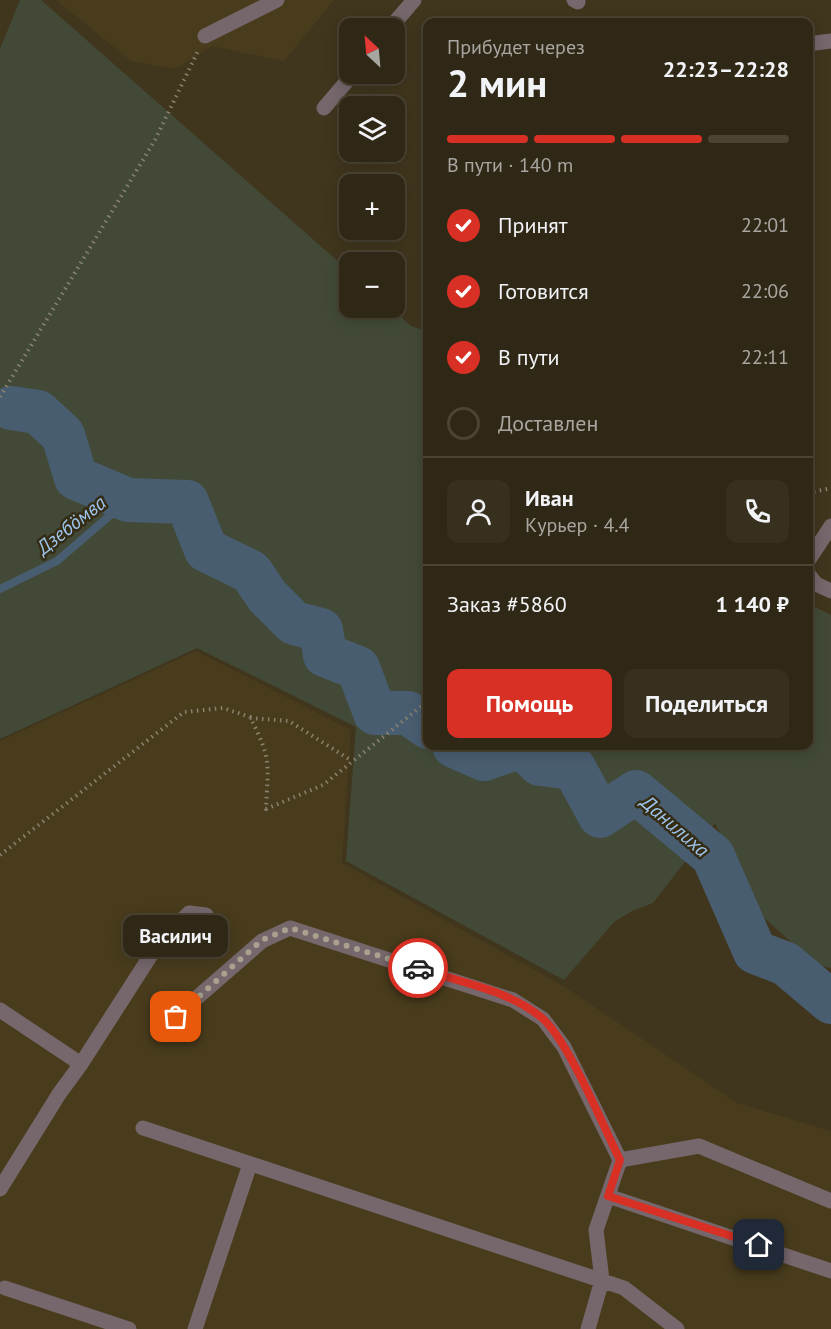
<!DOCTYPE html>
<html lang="ru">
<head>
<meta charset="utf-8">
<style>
  :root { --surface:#302816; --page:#38301f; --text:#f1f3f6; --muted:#a8a6a1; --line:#4b4435; --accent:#d93025 }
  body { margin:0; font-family:"PT Sans",sans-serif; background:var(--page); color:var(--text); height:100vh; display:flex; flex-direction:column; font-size:22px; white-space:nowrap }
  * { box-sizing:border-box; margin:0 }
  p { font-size:20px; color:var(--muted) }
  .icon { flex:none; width:33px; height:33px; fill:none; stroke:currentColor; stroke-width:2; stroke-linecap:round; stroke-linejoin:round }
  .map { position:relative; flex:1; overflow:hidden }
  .drawer { position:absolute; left:423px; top:18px; width:390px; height:732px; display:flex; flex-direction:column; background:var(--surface); border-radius:12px; box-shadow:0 3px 15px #0003,0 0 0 2px var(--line) }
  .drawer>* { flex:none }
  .needle { width:39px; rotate:334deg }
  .buttons { position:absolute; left:339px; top:18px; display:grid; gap:12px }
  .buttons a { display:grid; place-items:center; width:66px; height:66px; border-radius:12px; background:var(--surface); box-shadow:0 3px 15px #0003,0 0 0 2px var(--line); font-size:30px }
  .pin { position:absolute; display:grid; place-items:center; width:51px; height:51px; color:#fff; margin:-26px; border-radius:12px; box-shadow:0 3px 9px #0006 }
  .courier { position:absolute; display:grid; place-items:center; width:60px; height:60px; margin:-30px; border:4px solid #d93025; border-radius:50%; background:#fff; color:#222; box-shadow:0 2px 8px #0007 }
  .bubble { position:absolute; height:42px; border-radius:12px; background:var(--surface); box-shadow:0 3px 15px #0003,0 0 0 2px var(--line); font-size:20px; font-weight:700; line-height:42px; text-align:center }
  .headline em { font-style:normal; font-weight:700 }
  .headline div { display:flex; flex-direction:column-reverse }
  .headline { display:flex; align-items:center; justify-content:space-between; height:102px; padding:0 24px }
  h1 { font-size:39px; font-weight:700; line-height:45px }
  .bar { display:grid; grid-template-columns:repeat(4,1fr); gap:9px 6px; align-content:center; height:72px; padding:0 24px }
  .bar i { height:8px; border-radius:4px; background:var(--line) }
  .bar .active { background:var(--accent) }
  .bar p { grid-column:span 4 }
  .line { display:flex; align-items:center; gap:15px; padding:0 24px; border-top:2px solid var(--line) }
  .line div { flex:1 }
  .round { display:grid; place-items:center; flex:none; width:63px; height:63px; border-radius:12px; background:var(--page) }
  ol { padding:0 24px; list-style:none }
  li { display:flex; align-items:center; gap:18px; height:66px }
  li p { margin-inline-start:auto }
  li .icon { padding:6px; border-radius:50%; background:var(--accent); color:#fff; stroke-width:4 }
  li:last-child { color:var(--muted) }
  li i { width:33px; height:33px; border:3px solid var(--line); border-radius:50% }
  .primary-button { display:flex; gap:12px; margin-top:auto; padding:12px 24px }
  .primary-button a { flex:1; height:69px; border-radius:12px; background:var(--accent); color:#fff; font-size:24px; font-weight:700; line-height:69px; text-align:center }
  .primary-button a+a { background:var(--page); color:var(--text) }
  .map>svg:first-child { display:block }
  .built { fill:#493c1d }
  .green { fill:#424a37 }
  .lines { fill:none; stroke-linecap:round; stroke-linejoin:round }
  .stream { stroke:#495d71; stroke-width:8 }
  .river { stroke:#495d71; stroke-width:44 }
  .path { stroke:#8a826e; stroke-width:4; stroke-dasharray:1.5 4.5; stroke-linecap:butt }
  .minor { stroke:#75676b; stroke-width:15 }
  .done { stroke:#a8a18f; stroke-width:6; stroke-dasharray:0 10.8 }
  .route { stroke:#d93025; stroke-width:8 }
  .labels { text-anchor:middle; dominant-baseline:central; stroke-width:5; stroke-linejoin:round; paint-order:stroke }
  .water-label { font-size:20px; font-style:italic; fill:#9cc4ec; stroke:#352c14 }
</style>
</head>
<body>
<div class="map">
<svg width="831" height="1329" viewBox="0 0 831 1329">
  <rect width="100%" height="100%" fill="#40361e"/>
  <!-- built -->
  <path class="built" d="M56 0H334L284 61 212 46 175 69 131 61Z
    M196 651 351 730 342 863 565 987 737 1103 831 1131V1329H0V741Z"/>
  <!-- green -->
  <path class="green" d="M20 0H41L349 271 350 308H391L411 326 427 331 428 746H808L809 604 831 615V968L815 964 760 914 715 823 653 903 632 911 614 922 564 980 346 861 356 727 197 648 0 739V49Z"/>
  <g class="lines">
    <!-- stream -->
    <path class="stream" d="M0 589 57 561 128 500"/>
    <!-- river -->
    <path class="river" d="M11 408 38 412 63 435 76 478 128 500 187 502 206 550 251 572 267 596 294 623 321 630 325 655 358 668 375 713H408L428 727
      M454 746 484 759 521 746 540 764 574 768 600 816 636 792 713 856 755 952 786 964 831 1002"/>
    <!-- path -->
    <path class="path" d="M0 397 155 140 198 51
      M808 493 831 488
      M250 718 289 721 352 761
      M0 855 184 712 223 708 250 717C272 760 268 763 266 809L323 785 428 701"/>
    <!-- minor -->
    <path class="minor" d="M574 0 578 2
      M390 28 414 0
      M205 36 277 0
      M808 44 831 41
      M324 108 353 74
      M808 561 831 526
      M808 574 816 584 831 591
      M0 1010 81 1064
      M176 1016 262 941 290 928 513 1000 543 1019 564 1047 620 1160 596 1230 602 1280 588 1329
      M143 1128 624 1288 677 1329
      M620 1160 699 1146 831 1201
      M0 1189 59 1094 81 1064 158 944 189 913 206 915
      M608 1196 831 1271
      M5 1288 129 1329
      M195 1329 250 1164"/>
  </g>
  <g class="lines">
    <!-- done -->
    <path class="done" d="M176 1017 262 940 290 928 418 968"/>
    <!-- route -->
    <path class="route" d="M418 968C458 982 509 990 542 1018 568 1040 603 1126 620 1160L608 1196 759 1245"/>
  </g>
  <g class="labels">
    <!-- water labels -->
    <g class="water-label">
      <text transform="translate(71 525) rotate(-38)">Дзебӧмва</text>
      <text transform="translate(675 826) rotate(41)">Данилиха</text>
    </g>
  </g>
</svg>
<div class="buttons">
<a><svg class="needle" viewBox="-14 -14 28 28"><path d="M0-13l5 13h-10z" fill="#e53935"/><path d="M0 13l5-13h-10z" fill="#a8a6a1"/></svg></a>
<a><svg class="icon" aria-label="layers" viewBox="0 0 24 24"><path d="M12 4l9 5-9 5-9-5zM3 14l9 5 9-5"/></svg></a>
<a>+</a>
<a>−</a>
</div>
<div class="pin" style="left:176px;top:1017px;background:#ea580c"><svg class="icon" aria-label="bag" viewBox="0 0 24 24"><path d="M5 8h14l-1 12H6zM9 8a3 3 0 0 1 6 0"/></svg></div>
<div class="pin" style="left:759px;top:1245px;background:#1f2937"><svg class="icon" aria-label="home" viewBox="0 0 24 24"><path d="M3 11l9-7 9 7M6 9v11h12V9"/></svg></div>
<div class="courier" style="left:418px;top:968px"><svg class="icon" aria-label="car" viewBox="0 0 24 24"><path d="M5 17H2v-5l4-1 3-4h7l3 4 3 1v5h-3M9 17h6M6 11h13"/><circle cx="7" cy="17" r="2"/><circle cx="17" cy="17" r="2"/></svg></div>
<div class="bubble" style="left:123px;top:915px;width:105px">Василич</div>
<section class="drawer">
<div class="headline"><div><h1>2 мин</h1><p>Прибудет через</p></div><em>22:23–22:28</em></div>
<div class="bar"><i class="active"></i><i class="active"></i><i class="active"></i><i></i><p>В пути · 140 m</p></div>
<ol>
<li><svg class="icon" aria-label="check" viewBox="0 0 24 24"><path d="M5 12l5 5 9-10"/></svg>Принят<p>22:01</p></li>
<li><svg class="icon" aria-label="check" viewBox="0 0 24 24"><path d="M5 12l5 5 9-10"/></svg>Готовится<p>22:06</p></li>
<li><svg class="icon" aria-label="check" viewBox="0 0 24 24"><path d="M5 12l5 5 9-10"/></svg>В пути<p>22:11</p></li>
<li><i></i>Доставлен</li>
</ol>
<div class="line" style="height:108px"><a class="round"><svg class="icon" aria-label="person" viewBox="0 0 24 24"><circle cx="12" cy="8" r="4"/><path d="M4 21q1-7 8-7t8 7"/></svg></a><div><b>Иван</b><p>Курьер · 4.4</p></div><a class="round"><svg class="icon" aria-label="phone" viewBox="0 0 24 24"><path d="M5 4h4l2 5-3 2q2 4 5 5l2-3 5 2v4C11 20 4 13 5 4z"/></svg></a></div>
<div class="line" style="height:78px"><div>Заказ #5860</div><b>1 140 ₽</b></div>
<div class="primary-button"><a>Помощь</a><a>Поделиться</a></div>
</section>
</div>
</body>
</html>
